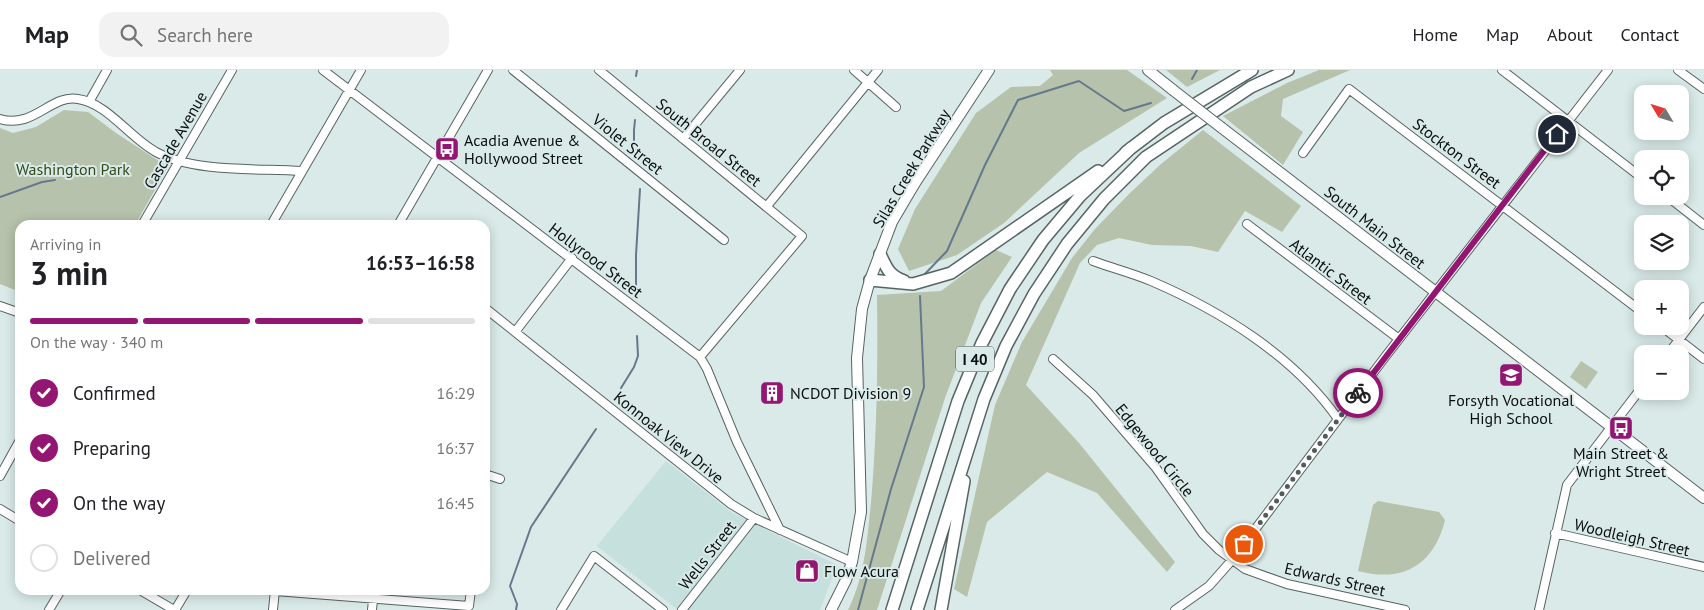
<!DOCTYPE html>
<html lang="en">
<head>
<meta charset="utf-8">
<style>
  :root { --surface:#fff; --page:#f2f2f2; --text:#202124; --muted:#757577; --line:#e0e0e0; --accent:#921672 }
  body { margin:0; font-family:"PT Sans",sans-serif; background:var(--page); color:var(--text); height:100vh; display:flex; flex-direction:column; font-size:19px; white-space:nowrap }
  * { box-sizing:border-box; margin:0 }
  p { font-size:16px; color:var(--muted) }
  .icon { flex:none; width:28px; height:28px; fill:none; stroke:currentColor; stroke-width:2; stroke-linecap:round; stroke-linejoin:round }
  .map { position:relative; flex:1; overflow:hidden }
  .sheet { position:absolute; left:15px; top:150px; width:475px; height:375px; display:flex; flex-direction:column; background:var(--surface); border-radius:15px; box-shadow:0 2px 12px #0003 }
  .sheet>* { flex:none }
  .needle { width:32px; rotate:308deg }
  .fabs { position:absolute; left:1634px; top:15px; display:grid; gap:10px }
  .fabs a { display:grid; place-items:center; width:55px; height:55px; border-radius:10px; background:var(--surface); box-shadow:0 2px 12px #0003; font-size:25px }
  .pin { position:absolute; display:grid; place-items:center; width:42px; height:42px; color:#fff; margin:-21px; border:2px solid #fff; border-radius:50%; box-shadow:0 1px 5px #0007 }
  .courier { position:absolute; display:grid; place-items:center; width:50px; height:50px; margin:-25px; border:4px solid #921672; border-radius:50%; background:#fff; color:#222; box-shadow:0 1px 6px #0007 }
  .head em { font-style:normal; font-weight:700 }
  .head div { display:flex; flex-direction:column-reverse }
  .head { display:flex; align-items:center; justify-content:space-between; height:85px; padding:0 15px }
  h1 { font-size:32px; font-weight:700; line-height:38px }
  .bar { display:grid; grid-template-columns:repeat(4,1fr); gap:8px 5px; align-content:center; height:60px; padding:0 15px }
  .bar i { height:6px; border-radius:4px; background:var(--line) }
  .bar .current { background:var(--accent) }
  .bar p { grid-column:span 4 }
  ol { padding:0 15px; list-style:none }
  li { display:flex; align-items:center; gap:15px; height:55px }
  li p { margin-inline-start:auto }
  li .icon { padding:5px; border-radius:50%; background:var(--accent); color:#fff; stroke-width:4 }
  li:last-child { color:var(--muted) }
  li i { width:28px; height:28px; border:2px solid var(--line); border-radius:50% }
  header { display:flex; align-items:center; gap:30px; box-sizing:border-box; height:70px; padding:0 25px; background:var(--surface); border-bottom:1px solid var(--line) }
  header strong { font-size:24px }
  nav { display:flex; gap:28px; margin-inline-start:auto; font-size:18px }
  .search { width:350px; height:45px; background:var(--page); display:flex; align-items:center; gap:12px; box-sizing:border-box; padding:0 18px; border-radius:15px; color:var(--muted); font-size:19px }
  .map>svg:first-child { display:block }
  .built { fill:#c6e0de }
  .green { fill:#b6c2ab }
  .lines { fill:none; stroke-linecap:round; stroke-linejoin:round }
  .stream { stroke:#66798c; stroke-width:2 }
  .minor-casing { stroke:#566463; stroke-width:10 }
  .major-casing { stroke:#566463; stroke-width:12 }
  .highway-casing { stroke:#566463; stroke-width:14 }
  .minor { stroke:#fff; stroke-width:8 }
  .major { stroke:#fff; stroke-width:10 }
  .highway { stroke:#fff; stroke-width:11 }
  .major-bridge-casing { stroke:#566463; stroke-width:12; stroke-linecap:butt }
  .major-bridge { stroke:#fff; stroke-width:10 }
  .done { stroke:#525c5b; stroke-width:5; stroke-dasharray:0 9 }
  .route { stroke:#921672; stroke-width:6 }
  .labels { text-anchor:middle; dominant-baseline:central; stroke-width:4; stroke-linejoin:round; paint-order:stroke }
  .shield { fill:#d9eae8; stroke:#485150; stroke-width:1 }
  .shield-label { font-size:15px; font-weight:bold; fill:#0a0f0f }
  .street-label { font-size:16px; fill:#0a0f0f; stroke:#d9eae8 }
  .poi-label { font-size:16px; fill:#0a0f0f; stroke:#d9eae8; text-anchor:start }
  .park-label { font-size:16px; fill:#344a18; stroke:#d9eae8 }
</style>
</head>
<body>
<header>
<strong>Map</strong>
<div class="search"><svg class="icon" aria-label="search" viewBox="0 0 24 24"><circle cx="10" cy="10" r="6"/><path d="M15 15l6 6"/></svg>Search here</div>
<nav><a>Home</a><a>Map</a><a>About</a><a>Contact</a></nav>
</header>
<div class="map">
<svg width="1704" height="540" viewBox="0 0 1704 540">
  <rect width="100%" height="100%" fill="#d9eae8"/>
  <!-- built -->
  <path class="built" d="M666 391 731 442 837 495 820 540H678L597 476Z"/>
  <!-- green -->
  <path class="green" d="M1050 0H1127L1167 28 1079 83 1004 153 957 185 909 201 898 179 915 139 976 43 1011 17 1040 16 1053 5Z
    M1166 0H1220L1187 17Z
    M1319 0H1350L1283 29 1281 46 1303 62 1283 95 1223 46 1287 13Z
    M64 40 88 42 116 63 168 97 135 155H20V222L0 214V58L13 63 36 57Z
    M1203 60 1301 136 1282 162 1245 141 1218 182 1191 176 1152 175 1119 168 1097 175 1080 193 1026 315 1079 373 1175 492 1167 502 1097 423 1047 402 987 452 967 527 954 519 995 335 1022 272 1072 188 1095 159 1130 123 1161 94Z
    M996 180 1012 187 981 233 945 328 877 540H848C865 506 867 470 871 433 877 364 878 294 877 225L941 221Z
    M1581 291 1598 302 1586 319 1570 307Z
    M1378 431 1439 442 1445 450C1434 495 1403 513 1358 501L1373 435Z"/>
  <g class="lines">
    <!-- stream -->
    <path class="stream" d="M636 6 637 0
      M1192 9 1197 0
      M634 87V60L635 50
      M0 127 42 112 55 110
      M922 207 947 181 985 95 1018 30 1079 11 1124 41 1151 33
      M636 224V185L640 119
      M621 318 634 297 638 286 637 266
      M516 540 517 534 510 516 531 457 596 359
      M858 540 891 419 924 317 920 226"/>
    <defs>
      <path id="minor" d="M323 0 700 287 707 299 737 372 780 460
        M513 0 724 170
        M599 0 802 166 700 287
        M854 0 896 37
        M1502 0 1642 108
        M1678 0 1704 19
        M89 32 107 0
        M0 49C34 59 51 24 78 29 107 33 130 68 156 82 195 103 258 98 302 101
        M683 69 740 0
        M1303 83 1349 19 1642 242
        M1667 126 1704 155
        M767 136 878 0
        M1247 154 1399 269
        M142 155 232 0
        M271 155 361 0
        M398 155 488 0
        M1093 191C1112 198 1132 203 1151 211 1221 241 1294 286 1338 349
        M0 236 20 243
        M485 238 731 434 754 448 852 492
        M1661 256 1704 289
        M515 262 572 188
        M1668 284 1704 237
        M1053 289 1093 325 1156 398 1203 464 1219 480 1245 499 1287 514 1405 540
        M485 402 488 405 500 409
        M0 406 20 370
        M0 439 20 451
        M1555 463 1704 497
        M140 520 174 540
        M275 521 469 536 471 520
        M49 540 61 520
        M175 540 187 520
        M273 540 275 520
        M372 540 374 520
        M561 540 594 486 663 540
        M682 540 754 448
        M1175 540 1209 516 1232 490 1385 287 1608 0
        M1539 540 1567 415 1642 317"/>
      <path id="major" d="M1148 0 1173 20
        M1222 58 1704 428
        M831 540 846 510 852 492 861 442 857 288 862 239 870 210 892 152 915 113 989 0"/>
      <path id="highway" d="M1126 82 1164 53 1252 0
        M880 184C886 197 889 206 904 211
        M870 210 913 214 951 203 1098 101
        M892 540 958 331 982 273 1010 219 1043 170 1080 126 1131 78
        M917 540 984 329 1006 276 1034 224 1067 174 1104 129 1146 87 1251 17 1288 0
        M941 540 964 411"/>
    </defs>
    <!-- minor casing -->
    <use href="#minor" class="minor-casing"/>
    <!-- major casing -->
    <use href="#major" class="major-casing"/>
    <!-- highway casing -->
    <use href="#highway" class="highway-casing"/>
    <!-- minor -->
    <use href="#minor" class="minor"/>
    <!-- major -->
    <use href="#major" class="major"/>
    <!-- highway -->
    <use href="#highway" class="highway"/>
    <defs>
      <path id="major-bridge" d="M1173 20 1222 58"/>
    </defs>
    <!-- major-bridge casing -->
    <use href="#major-bridge" class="major-bridge-casing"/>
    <!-- major-bridge -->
    <use href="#major-bridge" class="major-bridge"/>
  </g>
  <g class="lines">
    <!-- done -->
    <path class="done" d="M1244 474 1358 323"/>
    <!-- route -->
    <path class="route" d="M1358 323 1557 64"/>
  </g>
  <!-- icons -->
  <defs>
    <symbol id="bus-square" viewBox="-11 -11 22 22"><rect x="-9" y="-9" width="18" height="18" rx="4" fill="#921672" stroke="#d9eae8"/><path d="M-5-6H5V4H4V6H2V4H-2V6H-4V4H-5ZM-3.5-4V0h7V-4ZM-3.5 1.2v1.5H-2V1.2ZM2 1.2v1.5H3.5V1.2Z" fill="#fff"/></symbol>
    <symbol id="school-square" viewBox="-11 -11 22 22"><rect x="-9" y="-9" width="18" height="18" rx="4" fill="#921672" stroke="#d9eae8"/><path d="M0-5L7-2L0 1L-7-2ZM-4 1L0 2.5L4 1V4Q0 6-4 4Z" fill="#fff"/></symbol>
    <symbol id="building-square" viewBox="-11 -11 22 22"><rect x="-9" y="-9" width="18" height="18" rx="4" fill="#921672" stroke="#d9eae8"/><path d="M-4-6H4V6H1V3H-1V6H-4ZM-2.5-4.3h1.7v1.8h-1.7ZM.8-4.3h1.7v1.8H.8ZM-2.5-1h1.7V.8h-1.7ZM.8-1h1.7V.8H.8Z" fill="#fff"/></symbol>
    <symbol id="shop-square" viewBox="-11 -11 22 22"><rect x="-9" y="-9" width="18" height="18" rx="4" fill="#921672" stroke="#d9eae8"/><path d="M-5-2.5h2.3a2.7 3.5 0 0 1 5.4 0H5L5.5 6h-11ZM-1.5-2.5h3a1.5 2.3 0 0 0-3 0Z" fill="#fff"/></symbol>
  </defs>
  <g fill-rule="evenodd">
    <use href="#bus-square" x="433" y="65" width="28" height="28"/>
    <use href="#school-square" x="1497" y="291" width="28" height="28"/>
    <use href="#building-square" x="758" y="309" width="28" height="28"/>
    <use href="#bus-square" x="1607" y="344" width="28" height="28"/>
    <use href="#shop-square" x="793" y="487" width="28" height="28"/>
  </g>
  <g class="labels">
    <!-- shield labels -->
    <rect class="shield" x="956" y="276.5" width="38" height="25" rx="4"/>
    <g class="shield-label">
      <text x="975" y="289">I 40</text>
    </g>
    <!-- street labels -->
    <g class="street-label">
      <text transform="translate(175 70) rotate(-60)">Cascade Avenue</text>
      <text transform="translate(709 72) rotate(39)">South Broad Street</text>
      <text transform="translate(628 74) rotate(39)">Violet Street</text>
      <text transform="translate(1457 83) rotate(37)">Stockton Street</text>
      <text transform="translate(911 98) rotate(-59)">Silas Creek Parkway</text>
      <text transform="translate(1375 157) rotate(38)">South Main Street</text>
      <text transform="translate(596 190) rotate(37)">Hollyrood Street</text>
      <text transform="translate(1331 201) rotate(37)">Atlantic Street</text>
      <text transform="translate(669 367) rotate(39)">Konnoak View Drive</text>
      <text transform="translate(1155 380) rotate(51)">Edgewood Circle</text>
      <text transform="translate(1632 467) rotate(13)">Woodleigh Street</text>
      <text transform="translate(707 485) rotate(-52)">Wells Street</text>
      <text transform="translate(1335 509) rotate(13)">Edwards Street</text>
    </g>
    <!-- poi labels -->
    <g class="poi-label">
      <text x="464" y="70">Acadia Avenue &amp;<tspan x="464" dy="18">Hollywood Street</tspan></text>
      <text x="790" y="323">NCDOT Division 9</text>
      <text x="1511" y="330" text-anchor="middle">Forsyth Vocational<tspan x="1511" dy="18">High School</tspan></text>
      <text x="1621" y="383" text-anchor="middle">Main Street &amp;<tspan x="1621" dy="18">Wright Street</tspan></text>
      <text x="824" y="501">Flow Acura</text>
    </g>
    <!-- park labels -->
    <g class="park-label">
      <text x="73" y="99">Washington Park</text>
    </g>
  </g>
</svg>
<div class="fabs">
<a><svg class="needle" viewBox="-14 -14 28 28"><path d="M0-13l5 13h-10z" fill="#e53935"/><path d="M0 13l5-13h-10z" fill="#757577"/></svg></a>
<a><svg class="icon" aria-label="locate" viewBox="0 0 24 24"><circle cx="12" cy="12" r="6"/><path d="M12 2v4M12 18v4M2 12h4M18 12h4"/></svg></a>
<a><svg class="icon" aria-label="layers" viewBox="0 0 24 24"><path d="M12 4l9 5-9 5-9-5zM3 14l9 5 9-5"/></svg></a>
<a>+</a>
<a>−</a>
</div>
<div class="pin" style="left:1244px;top:474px;background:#ea580c"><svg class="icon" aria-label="bag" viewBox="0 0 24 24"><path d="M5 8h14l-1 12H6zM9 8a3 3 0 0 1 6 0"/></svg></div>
<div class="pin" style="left:1557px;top:64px;background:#1f2937"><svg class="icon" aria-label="home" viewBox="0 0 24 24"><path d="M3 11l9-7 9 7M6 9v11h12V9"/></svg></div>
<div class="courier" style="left:1358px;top:323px"><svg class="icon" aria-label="bike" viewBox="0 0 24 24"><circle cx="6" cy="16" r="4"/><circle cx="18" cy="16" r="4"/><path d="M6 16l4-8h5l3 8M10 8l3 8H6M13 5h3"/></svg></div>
<section class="sheet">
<div class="head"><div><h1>3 min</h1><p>Arriving in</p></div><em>16:53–16:58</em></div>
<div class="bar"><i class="current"></i><i class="current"></i><i class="current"></i><i></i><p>On the way · 340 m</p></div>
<ol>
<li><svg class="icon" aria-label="check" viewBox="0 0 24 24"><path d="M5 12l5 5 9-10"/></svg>Confirmed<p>16:29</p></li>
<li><svg class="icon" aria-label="check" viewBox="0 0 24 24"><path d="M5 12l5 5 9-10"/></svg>Preparing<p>16:37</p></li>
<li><svg class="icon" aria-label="check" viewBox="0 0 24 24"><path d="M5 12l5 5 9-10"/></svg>On the way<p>16:45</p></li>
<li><i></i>Delivered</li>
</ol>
</section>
</div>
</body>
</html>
